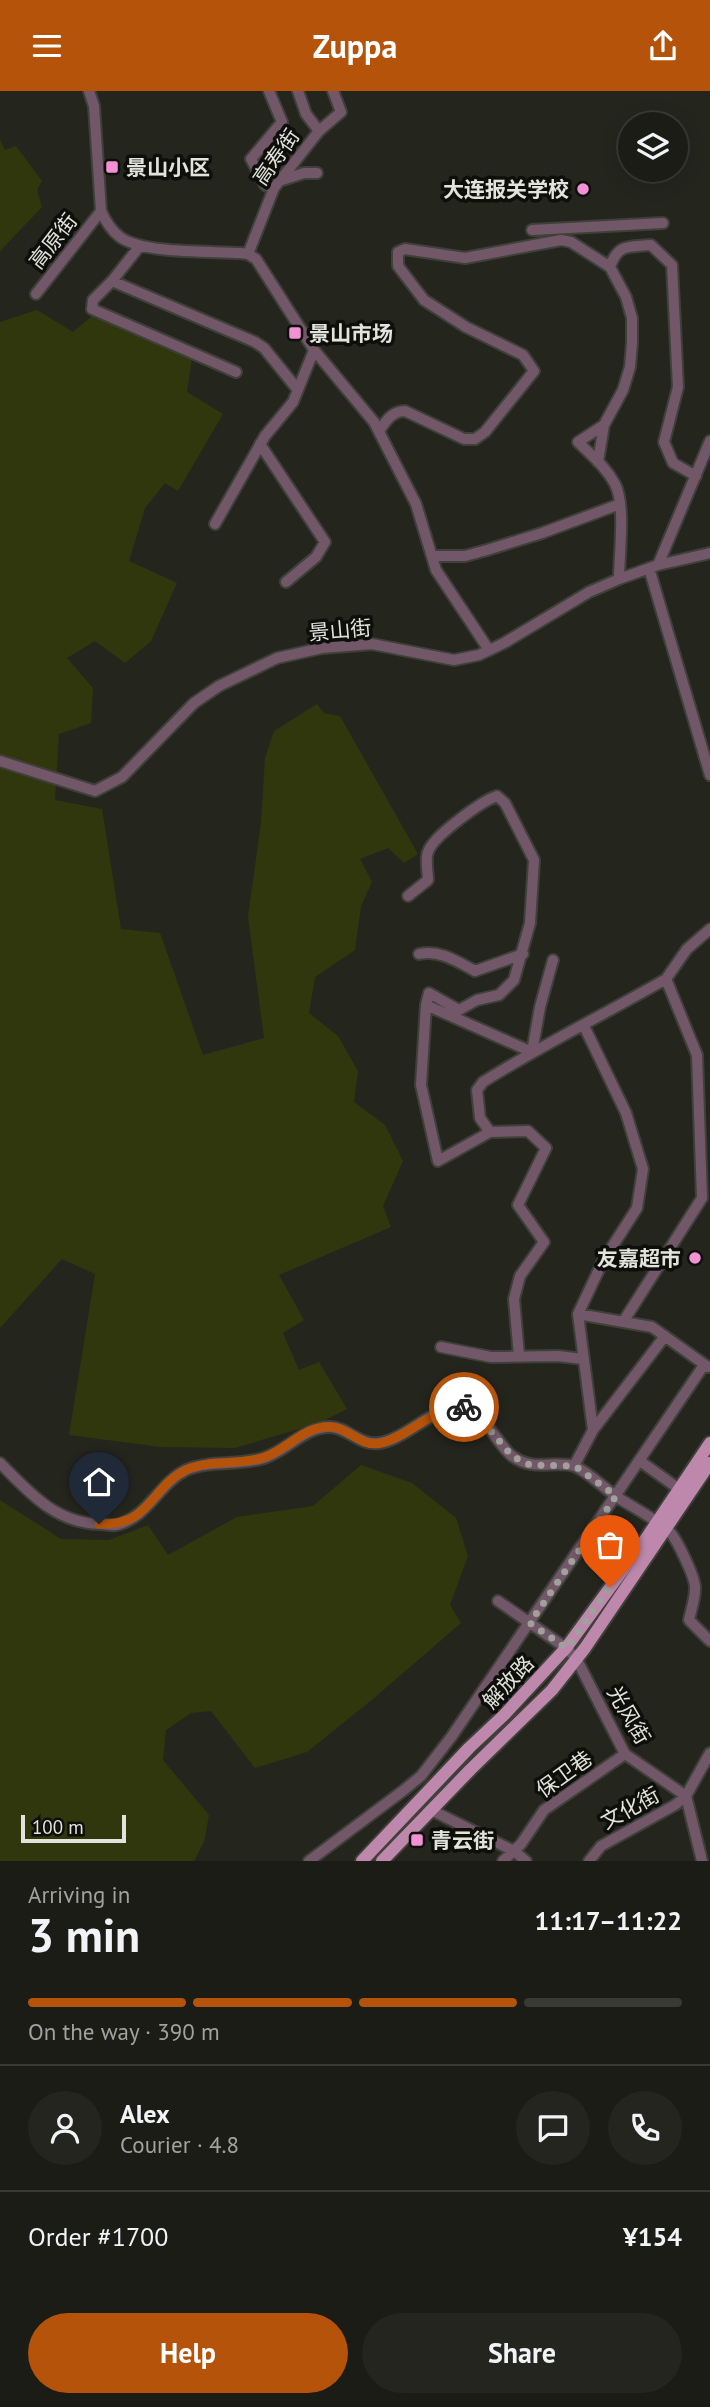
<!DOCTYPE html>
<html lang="en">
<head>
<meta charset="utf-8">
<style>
  :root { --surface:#1b1c16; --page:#24251f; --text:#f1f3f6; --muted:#a0a1a1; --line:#393a35; --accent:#b45309 }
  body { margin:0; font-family:"PT Sans","Noto Sans SC",sans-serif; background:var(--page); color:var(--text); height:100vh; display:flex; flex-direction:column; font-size:26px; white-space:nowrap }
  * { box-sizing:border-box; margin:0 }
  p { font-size:23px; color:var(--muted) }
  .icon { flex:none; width:38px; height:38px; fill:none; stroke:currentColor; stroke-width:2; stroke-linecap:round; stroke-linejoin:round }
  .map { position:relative; height:1770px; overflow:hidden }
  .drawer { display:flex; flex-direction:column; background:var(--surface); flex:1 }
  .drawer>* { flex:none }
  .buttons { position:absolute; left:618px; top:21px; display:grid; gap:14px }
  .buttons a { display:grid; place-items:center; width:70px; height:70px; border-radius:50%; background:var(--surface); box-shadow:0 4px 18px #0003,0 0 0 2px var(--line); font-size:35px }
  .scale { position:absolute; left:21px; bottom:18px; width:105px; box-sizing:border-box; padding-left:7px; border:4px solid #e2e3dd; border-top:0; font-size:19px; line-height:24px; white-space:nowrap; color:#e2e3dd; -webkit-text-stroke:5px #0e0e0b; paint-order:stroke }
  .pin { position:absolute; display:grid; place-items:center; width:60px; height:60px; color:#fff; margin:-72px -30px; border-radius:50% 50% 50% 0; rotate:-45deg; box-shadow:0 0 7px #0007 }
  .pin .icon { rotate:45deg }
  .courier { position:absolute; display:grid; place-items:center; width:70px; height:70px; margin:-35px; border:5px solid #b45309; border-radius:50%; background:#fff; color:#222; box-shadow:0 2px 9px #0007 }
  .overview em { font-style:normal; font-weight:700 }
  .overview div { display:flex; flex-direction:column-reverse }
  .overview { display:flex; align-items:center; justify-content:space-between; height:119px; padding:0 28px }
  h1 { font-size:46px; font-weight:700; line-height:52px }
  .bar { display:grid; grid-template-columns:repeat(4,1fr); gap:10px 7px; align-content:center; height:84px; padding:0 28px }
  .bar i { height:9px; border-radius:5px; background:var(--line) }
  .bar .on { background:var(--accent) }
  .bar p { grid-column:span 4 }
  .line { display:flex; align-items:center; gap:18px; padding:0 28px; border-top:2px solid var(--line) }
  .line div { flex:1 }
  .round { display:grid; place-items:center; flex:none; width:74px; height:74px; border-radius:37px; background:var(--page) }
  .button { display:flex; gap:14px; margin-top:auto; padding:14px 28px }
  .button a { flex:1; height:80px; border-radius:42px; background:var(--accent); color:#fff; font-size:28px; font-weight:700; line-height:80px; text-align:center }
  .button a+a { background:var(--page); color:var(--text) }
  header { display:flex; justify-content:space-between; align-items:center; height:91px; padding:0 28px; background:var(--accent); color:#fff; font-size:32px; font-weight:700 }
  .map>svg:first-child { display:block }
  .green { fill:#31370d }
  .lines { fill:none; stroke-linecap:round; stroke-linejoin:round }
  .minor-casing { stroke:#3f4039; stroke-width:14 }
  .major-casing { stroke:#3f4039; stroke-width:16 }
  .minor { stroke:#715768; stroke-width:10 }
  .major { stroke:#be88ac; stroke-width:12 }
  .done { stroke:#a0a19a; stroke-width:7; stroke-dasharray:0 12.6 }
  .route { stroke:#b45309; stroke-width:9 }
  .poi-dot { fill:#f391d5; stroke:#0e0e0b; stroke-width:2.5 }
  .labels { text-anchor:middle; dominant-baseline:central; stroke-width:7; stroke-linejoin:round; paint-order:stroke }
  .street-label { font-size:21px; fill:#e2e3dd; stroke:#0e0e0b }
  .poi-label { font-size:21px; font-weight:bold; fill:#e2e3dd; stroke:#0e0e0b; text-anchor:start }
</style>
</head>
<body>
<header><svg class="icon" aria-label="menu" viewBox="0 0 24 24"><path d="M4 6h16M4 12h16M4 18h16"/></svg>Zuppa<svg class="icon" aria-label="share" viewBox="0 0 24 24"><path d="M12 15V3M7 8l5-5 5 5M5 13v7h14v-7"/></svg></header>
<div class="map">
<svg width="710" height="1770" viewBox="0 0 710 1770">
  <rect width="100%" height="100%" fill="#24261e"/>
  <!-- green -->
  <path class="green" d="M0 49 5 59 16 55 42 90 37 99 42 116 0 160Z
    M37 219 73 241 92 225 192 266 187 301 223 323 178 400 165 392 145 417 129 470 177 492 151 550 125 572 95 550 67 567 93 597 91 632 59 643 55 709 102 718 121 838 160 842 203 964 264 947 248 826 261 731 265 667 274 640 317 613 324 622 340 625 418 763 404 772 388 757 360 768 372 791 361 815 355 859 315 886 309 922 338 945 358 980 354 1011 385 1034 403 1070 383 1115 391 1136 279 1184 304 1229 283 1242 299 1279 319 1271 347 1318 319 1332 235 1357 161 1356 69 1344 95 1183 62 1168 0 1237V231Z
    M361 1374 412 1392 456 1427 468 1465 450 1514 461 1532 373 1608 307 1661 255 1677 211 1620 191 1622 166 1639 163 1669 209 1724 204 1751 194 1770H0V1409L61 1448 109 1449 148 1434 168 1464 237 1426 313 1415Z"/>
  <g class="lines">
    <defs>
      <path id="minor" d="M89 0 94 15 101 120C105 129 112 140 120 146 143 163 210 160 240 162L248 163 256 168 314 259 374 331 416 413 436 479 489 559
        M269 0 282 31 251 68 265 94 274 97
        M298 0 306 23 319 40
        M279 90 304 82H317
        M532 139 663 132
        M139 156 112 190 93 209 92 218 236 281
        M248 163 274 97 319 40 341 21 333 0
        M610 176C618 152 629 156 651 154L672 174 678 296 664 351 673 372 696 385
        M112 190 255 251 264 257 298 299
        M36 203 101 120
        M379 340C386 330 392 320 405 320L464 348H475L485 341 534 280 523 264 466 236 424 209 398 175V161L405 158 465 167 561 149 571 151 610 176 626 206 632 227V252L630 276 623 299 604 334
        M260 353 325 451 316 466 286 491
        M598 371 604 334 578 351C591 364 606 376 615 393 626 415 619 463 619 488
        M215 433 265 345 293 311 314 259
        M432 465H465L487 459 542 442 620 413
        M658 474 710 350
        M649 477 710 684
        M0 670 95 700 122 686 194 612 219 595 277 567 322 557 372 553 454 569 479 564 504 552 589 501 619 488 658 474 710 462
        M408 805 428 789C428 781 425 768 428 761 433 745 482 710 497 705L505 712 534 769 530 832 514 889 499 904 477 909 459 919 429 902 426 914
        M419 863C439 858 458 871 475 880L523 863
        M584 935 626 1022 643 1078 637 1117 603 1170 578 1223 652 1236 708 1276
        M490 1041 480 1027 477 999 483 991C542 954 605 923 666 888
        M623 1231 702 1107 697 964 666 888 687 858 710 838
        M441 1256 491 1266 558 1265 583 1268
        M519 1265 514 1208 520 1185 544 1151 518 1114 546 1057 528 1040 490 1041 438 1070 421 994 426 914 532 961 540 916 553 869
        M593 1339 665 1245
        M640 1370 679 1398
        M0 1372C30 1402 55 1432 100 1433 105 1433 112 1435 116 1434 148 1427 159 1392 186 1379 210 1369 239 1375 264 1367 288 1359 304 1336 330 1336 347 1336 360 1355 379 1352 406 1349 439 1310 465 1317 484 1321 497 1353 512 1365 534 1381 552 1369 574 1375 586 1379 605 1398 617 1406 629 1414 661 1431 670 1441 677 1449 696 1487 695 1498 695 1508 691 1519 689 1529L710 1550
        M574 1375 593 1339 578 1223
        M498 1510 566 1557 576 1567 625 1663 686 1705 702 1770
        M431 1719 514 1760 526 1770
        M309 1770 404 1699 421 1685 452 1645 704 1274
        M503 1770 521 1753 544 1719 625 1663
        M589 1770 601 1755 675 1714 686 1705 710 1662"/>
      <path id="major" d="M362 1770 469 1657 504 1624 566 1557 647 1446 710 1352
        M382 1770 470 1679 552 1599 585 1557 710 1372"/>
    </defs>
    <!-- minor casing -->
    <use href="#minor" class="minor-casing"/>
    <!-- major casing -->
    <use href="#major" class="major-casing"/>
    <!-- minor -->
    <use href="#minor" class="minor"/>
    <!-- major -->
    <use href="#major" class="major"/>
  </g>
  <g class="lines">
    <!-- done -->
    <path class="done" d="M464 1316 474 1320 512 1365 530 1374 575 1375 616 1405 530 1532 566 1557 610 1496"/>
    <!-- route -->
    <path class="route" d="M99 1433C152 1435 150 1396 186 1379 210 1368 240 1375 265 1366 288 1358 306 1333 332 1336 349 1337 362 1357 381 1352 410 1345 435 1315 464 1316"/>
  </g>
  <!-- markers -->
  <g class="poi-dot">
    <rect x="105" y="69" width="14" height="14" rx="3.5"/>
    <circle cx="583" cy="98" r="7"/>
    <rect x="288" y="235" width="14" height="14" rx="3.5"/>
    <circle cx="695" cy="1167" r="7"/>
    <rect x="410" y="1742" width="14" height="14" rx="3.5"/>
  </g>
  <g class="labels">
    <!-- street labels -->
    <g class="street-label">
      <text transform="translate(276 66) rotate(-55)">高寿街</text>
      <text transform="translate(53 150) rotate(-52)">高原街</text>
      <text transform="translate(340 539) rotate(-5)">景山街</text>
      <text transform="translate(508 1591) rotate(-47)">解放路</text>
      <text transform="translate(629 1624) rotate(60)">光风街</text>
      <text transform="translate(564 1683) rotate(-36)">保卫巷</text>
      <text transform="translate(630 1717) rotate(-29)">文化街</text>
    </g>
    <!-- poi labels -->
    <g class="poi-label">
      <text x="126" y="76">景山小区</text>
      <text x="569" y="98" text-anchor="end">大连报关学校</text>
      <text x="309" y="242">景山市场</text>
      <text x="681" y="1167" text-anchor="end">友嘉超市</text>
      <text x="431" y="1749">青云街</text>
    </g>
  </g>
</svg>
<div class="buttons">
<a><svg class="icon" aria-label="layers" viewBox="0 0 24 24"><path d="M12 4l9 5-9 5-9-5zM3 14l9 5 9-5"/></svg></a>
</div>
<div class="scale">100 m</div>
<div class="pin" style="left:610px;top:1496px;background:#ea580c"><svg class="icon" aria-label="bag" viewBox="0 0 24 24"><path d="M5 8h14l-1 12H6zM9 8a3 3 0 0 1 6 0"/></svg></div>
<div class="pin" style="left:99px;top:1433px;background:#1f2937"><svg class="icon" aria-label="home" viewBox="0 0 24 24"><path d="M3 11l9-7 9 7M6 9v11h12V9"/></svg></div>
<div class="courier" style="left:464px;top:1316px"><svg class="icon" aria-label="bike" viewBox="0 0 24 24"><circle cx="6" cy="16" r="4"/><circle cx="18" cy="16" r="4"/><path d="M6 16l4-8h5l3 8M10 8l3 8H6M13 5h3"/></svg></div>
</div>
<section class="drawer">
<div class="overview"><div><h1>3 min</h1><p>Arriving in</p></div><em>11:17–11:22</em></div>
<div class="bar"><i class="on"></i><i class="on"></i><i class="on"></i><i></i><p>On the way · 390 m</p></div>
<div class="line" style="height:126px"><a class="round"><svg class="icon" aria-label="person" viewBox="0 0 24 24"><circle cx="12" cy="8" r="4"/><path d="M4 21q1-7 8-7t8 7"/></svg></a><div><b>Alex</b><p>Courier · 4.8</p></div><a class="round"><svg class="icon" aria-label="chat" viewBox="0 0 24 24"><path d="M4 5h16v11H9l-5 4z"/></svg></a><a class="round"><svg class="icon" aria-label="phone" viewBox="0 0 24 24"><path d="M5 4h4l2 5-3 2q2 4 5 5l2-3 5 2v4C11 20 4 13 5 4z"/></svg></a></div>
<div class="line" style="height:91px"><div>Order #1700</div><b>¥154</b></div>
<div class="button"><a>Help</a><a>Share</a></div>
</section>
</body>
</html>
